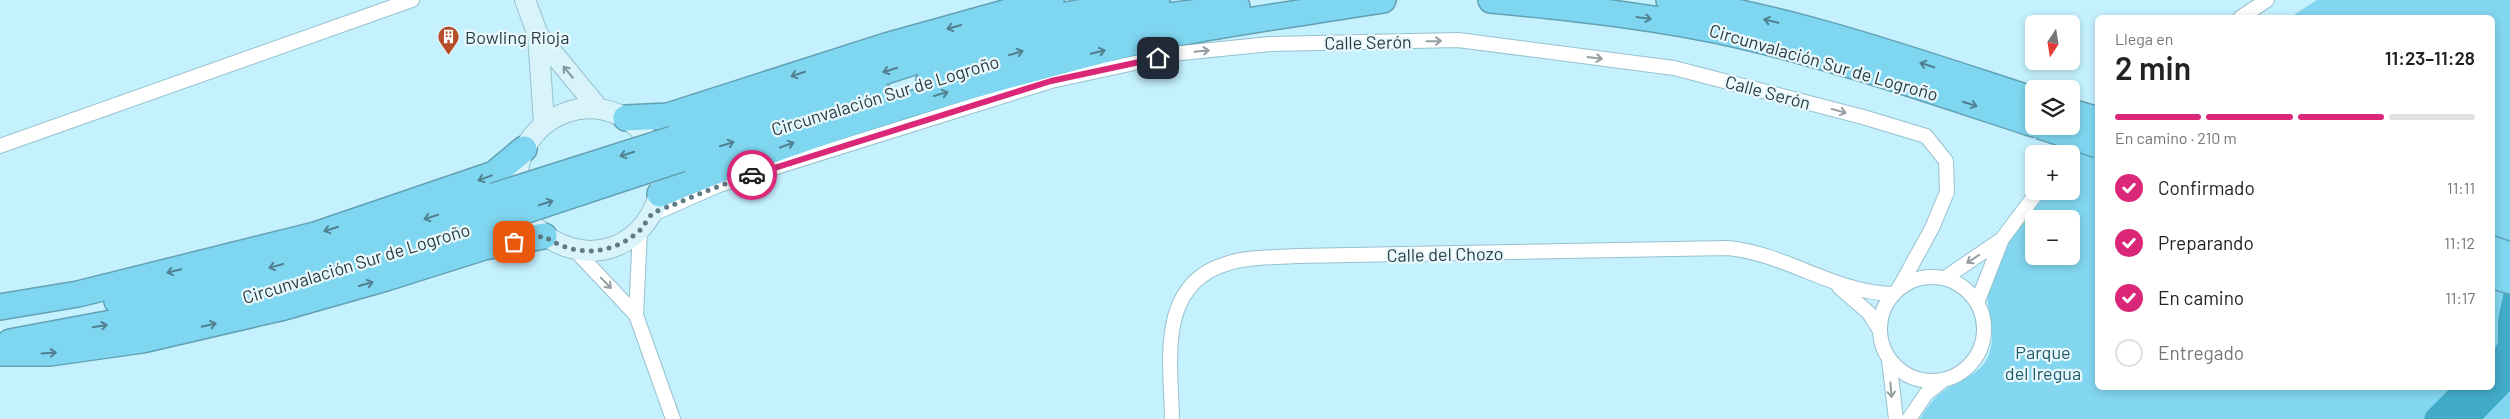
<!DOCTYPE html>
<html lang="es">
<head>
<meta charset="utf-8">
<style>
  :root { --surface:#fff; --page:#f6f6f6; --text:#222; --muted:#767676; --line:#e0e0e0; --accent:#db2777 }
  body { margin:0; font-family:Barlow,sans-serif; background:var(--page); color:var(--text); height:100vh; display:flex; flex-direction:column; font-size:19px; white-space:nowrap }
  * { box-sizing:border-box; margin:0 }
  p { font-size:16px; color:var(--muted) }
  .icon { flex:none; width:28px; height:28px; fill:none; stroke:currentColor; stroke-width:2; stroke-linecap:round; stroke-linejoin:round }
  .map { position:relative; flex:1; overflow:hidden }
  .details { position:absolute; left:2095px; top:15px; width:400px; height:375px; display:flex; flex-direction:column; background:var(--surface); border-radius:8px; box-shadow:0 2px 8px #0003 }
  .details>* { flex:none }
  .needle { width:32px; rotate:192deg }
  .buttons { position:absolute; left:2025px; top:15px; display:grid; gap:10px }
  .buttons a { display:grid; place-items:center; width:55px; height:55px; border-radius:8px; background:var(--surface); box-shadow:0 2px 8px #0003; font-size:25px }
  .pin { position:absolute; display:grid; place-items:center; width:42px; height:42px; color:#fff; margin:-21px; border-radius:10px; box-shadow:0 2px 8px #0006 }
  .courier { position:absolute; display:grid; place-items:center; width:50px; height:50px; margin:-25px; border:4px solid #db2777; border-radius:50%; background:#fff; color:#222; box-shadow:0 1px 6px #0007 }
  .head em { font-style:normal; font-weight:600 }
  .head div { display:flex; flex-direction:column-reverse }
  .head { display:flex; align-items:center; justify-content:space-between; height:85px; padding:0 20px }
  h1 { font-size:32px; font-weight:600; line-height:38px }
  .bar { display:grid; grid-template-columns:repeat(4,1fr); gap:8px 5px; align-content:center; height:60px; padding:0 20px }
  .bar i { height:6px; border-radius:4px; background:var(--line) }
  .bar .current { background:var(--accent) }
  .bar p { grid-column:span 4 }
  ol { padding:0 20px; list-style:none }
  li { display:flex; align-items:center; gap:15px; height:55px }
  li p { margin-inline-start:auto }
  li .icon { padding:5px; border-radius:50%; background:var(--accent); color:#fff; stroke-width:4 }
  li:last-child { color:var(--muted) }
  li i { width:28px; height:28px; border:2px solid var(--line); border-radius:50% }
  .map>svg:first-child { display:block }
  .green { fill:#82d6ef; fill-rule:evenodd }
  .water { fill:#42abc7 }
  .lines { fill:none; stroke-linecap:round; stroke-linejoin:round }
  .river { stroke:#42abc7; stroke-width:25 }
  .minor-casing { stroke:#96c1ce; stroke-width:16 }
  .secondary-casing { stroke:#96c1ce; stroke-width:22 }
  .motorway-casing { stroke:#62a0b3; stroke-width:28 }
  .minor { stroke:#fff; stroke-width:14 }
  .secondary { stroke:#d9f3fa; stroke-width:20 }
  .motorway { stroke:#7fd6f0; stroke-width:25 }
  .motorway-bridge-casing { stroke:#62a0b3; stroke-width:28; stroke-linecap:butt }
  .motorway-bridge { stroke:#7fd6f0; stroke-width:25 }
  .oneway { stroke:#518190 }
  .oneway2 { stroke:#959ea0 }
  .oneway3 { stroke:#82989e }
  .done { stroke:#617b84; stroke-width:5; stroke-dasharray:0 9 }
  .route { stroke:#db2777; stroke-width:6 }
  .labels { text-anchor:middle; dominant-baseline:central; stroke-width:4.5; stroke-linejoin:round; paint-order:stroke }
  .poi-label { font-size:18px; fill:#2b3c42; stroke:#e8f9fe; text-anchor:start }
  .street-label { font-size:18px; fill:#2b3c42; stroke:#e8f9fe }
  .park-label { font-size:18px; fill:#215a69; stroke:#e8f9fe }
</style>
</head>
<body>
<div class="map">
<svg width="2510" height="419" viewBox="0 0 2510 419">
  <rect width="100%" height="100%" fill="#c5f1fe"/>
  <!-- green -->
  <path class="green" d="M2317 0H2510V262L2498 319V342L2493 352 2492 18H2289Z
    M2097 131 2098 388H2473L2455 419H1920C1927 406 1938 393 1951 386 1964 379 1979 373 1987 359 1999 335 1985 312 1988 287 1992 251 2027 219 2049 191H2071V162ZM2034 219H2071V256H2034Z
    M2510 391V419H2483Z"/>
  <!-- water -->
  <path class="water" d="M2510 262V391L2483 419H2455L2473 388H2492L2493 352 2498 342V319Z"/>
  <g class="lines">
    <!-- river -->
    <path class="river" d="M2437 419 2468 388"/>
    <defs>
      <path id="minor" d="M2240 18 2267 0
        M0 146 412 0
        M2065 154 2066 152
        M653 214 719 185 1051 81 1181 53 1270 44 1458 40 1674 68 1863 117 1926 136 1946 161 1947 192 1932 228 1899 288
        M640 231 636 315 673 419
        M575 250 636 315
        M1880 329a52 52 0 1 1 104 0a52 52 0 1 1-104 0Z
        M1945 278 2002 239
        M1839 287 1869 313 1879 329
        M1977 303 2002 239 2038 191
        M1889 360 1896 419
        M1172 419C1171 361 1156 283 1229 263 1250 256 1275 258 1297 256L1728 248C1787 254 1833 292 1892 294
        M1909 419 1926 394 1942 381"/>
      <path id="secondary" d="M525 0 538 35 544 123
        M538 35 599 109
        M517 177C522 111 603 84 645 135
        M532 224C581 274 652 251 662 181"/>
      <path id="motorway" d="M1491 0C1575 8 1660 17 1743 36 1841 59 1938 93 2034 124
        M1669 0C1793 18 1914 61 2034 100
        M929 81 1032 48 1146 19 1237 7
        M626 118 668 116 886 46 1051 0
        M673 139 1054 17 1157 0
        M681 159 881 96
        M660 194C772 146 889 109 1006 76 1063 61 1120 44 1178 33 1246 20 1315 11 1383 0
        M2492 249 2510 255
        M2492 275 2510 281
        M117 301 239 276 294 261 494 196
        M0 307 78 294 315 235 494 174 524 149
        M10 342 224 302 337 270 500 219
        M0 353H50L142 340 284 307 386 278 484 247 544 236"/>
    </defs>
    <!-- minor casing -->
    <use href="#minor" class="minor-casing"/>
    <!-- secondary casing -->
    <use href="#secondary" class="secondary-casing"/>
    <!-- motorway casing -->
    <use href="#motorway" class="motorway-casing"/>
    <!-- minor -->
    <use href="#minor" class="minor"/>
    <!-- secondary -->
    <use href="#secondary" class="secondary"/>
    <!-- motorway -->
    <use href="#motorway" class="motorway"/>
    <defs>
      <path id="motorway-bridge" d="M2071 112 2098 120
        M2040 126 2098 145
        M494 196 673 139
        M500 219 681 159"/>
    </defs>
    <!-- motorway-bridge casing -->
    <use href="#motorway-bridge" class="motorway-bridge-casing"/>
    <!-- motorway-bridge -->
    <use href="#motorway-bridge" class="motorway-bridge"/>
  </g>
  <!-- one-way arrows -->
  <defs><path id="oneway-shaft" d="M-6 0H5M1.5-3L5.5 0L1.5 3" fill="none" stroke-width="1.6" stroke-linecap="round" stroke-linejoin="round" transform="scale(1.25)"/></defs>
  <g class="oneway">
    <use href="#oneway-shaft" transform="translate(1644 18) rotate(8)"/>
    <use href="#oneway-shaft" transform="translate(1771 21) rotate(-167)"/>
    <use href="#oneway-shaft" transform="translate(954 27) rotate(164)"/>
    <use href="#oneway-shaft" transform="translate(1098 52) rotate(-13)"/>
    <use href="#oneway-shaft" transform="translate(1016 53) rotate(-17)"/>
    <use href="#oneway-shaft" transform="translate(1927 65) rotate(-162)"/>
    <use href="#oneway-shaft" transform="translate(890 70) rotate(162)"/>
    <use href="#oneway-shaft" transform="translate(798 74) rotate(162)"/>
    <use href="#oneway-shaft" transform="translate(941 94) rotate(-16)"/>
    <use href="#oneway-shaft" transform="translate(1970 104) rotate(18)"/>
    <use href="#oneway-shaft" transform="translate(727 144) rotate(-17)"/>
    <use href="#oneway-shaft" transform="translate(787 145) rotate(-19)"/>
    <use href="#oneway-shaft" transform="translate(627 154) rotate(162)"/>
    <use href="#oneway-shaft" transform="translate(485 178) rotate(160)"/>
    <use href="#oneway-shaft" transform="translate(546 203) rotate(-18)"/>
    <use href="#oneway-shaft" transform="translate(431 217) rotate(162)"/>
    <use href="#oneway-shaft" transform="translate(331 229) rotate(162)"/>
    <use href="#oneway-shaft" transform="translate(276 266) rotate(165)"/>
    <use href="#oneway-shaft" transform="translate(174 271) rotate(166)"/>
    <use href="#oneway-shaft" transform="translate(366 284) rotate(-16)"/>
    <use href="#oneway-shaft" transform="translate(209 325) rotate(-13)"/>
    <use href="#oneway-shaft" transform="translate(100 326) rotate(-10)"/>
    <use href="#oneway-shaft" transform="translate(49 353) rotate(-4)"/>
  </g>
  <g class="oneway2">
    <use href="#oneway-shaft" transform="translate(1434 41) rotate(-1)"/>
    <use href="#oneway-shaft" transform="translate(1202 51) rotate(-6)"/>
    <use href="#oneway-shaft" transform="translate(1595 58) rotate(7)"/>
    <use href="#oneway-shaft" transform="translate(1839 111) rotate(15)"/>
    <use href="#oneway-shaft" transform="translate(1973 259) rotate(146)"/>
    <use href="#oneway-shaft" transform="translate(606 283) rotate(46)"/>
    <use href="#oneway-shaft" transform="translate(1891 390) rotate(85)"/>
  </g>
  <use class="oneway3" href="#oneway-shaft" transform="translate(568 72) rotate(-130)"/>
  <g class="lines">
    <!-- done -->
    <path class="done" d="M514 242 544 236C574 257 610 256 638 232 644 227 647 219 652 214 658 210 667 207 673 205 699 194 725 183 752 175"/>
    <!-- route -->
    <path class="route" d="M752 175 1051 81 1158 58"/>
  </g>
  <!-- icons -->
  <defs>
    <symbol id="building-pin" viewBox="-11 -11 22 30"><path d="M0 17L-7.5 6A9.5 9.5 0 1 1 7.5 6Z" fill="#b54d29" stroke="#e8f9fe"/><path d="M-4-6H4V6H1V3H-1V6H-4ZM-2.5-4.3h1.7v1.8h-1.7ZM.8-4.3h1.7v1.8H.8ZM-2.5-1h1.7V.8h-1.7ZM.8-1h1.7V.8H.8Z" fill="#fff"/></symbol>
  </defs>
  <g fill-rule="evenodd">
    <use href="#building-pin" x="436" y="24" width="25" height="34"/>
  </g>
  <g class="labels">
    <!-- poi labels -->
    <g class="poi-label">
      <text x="465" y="37">Bowling Rioja</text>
    </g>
    <!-- street labels -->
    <g class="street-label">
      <text transform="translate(1368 42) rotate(-1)">Calle Serón</text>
      <text transform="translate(1824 62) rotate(16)">Circunvalación Sur de Logroño</text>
      <text transform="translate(1768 92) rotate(15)">Calle Serón</text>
      <text transform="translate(885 95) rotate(-17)">Circunvalación Sur de Logroño</text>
      <text transform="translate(1445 254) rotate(-1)">Calle del Chozo</text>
      <text transform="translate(356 263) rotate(-17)">Circunvalación Sur de Logroño</text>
    </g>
    <!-- park labels -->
    <g class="park-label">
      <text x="2043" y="352">Parque<tspan x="2043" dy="21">del Iregua</tspan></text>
    </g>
  </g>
</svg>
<div class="buttons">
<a><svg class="needle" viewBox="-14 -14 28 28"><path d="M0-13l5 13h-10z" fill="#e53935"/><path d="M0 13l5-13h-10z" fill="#767676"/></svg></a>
<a><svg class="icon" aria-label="layers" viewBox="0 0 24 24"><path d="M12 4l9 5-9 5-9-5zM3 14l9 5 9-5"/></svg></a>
<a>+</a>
<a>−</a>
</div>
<div class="pin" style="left:514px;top:242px;background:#ea580c"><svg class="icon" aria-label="bag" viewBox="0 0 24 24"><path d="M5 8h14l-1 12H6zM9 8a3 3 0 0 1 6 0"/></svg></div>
<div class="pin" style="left:1158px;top:58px;background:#1f2937"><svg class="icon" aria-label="home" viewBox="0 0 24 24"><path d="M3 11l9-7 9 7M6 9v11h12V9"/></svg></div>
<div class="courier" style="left:752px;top:175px"><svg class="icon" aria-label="car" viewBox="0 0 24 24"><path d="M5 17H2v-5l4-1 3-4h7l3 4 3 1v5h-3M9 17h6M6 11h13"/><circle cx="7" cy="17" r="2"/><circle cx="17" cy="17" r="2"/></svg></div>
<section class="details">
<div class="head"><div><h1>2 min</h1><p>Llega en</p></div><em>11:23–11:28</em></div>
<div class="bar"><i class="current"></i><i class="current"></i><i class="current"></i><i></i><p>En camino · 210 m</p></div>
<ol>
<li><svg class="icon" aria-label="check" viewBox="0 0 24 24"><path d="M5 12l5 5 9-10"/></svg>Confirmado<p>11:11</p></li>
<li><svg class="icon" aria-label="check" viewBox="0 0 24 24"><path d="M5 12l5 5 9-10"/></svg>Preparando<p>11:12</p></li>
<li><svg class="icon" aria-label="check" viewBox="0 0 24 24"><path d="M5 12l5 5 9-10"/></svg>En camino<p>11:17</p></li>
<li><i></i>Entregado</li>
</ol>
</section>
</div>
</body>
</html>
